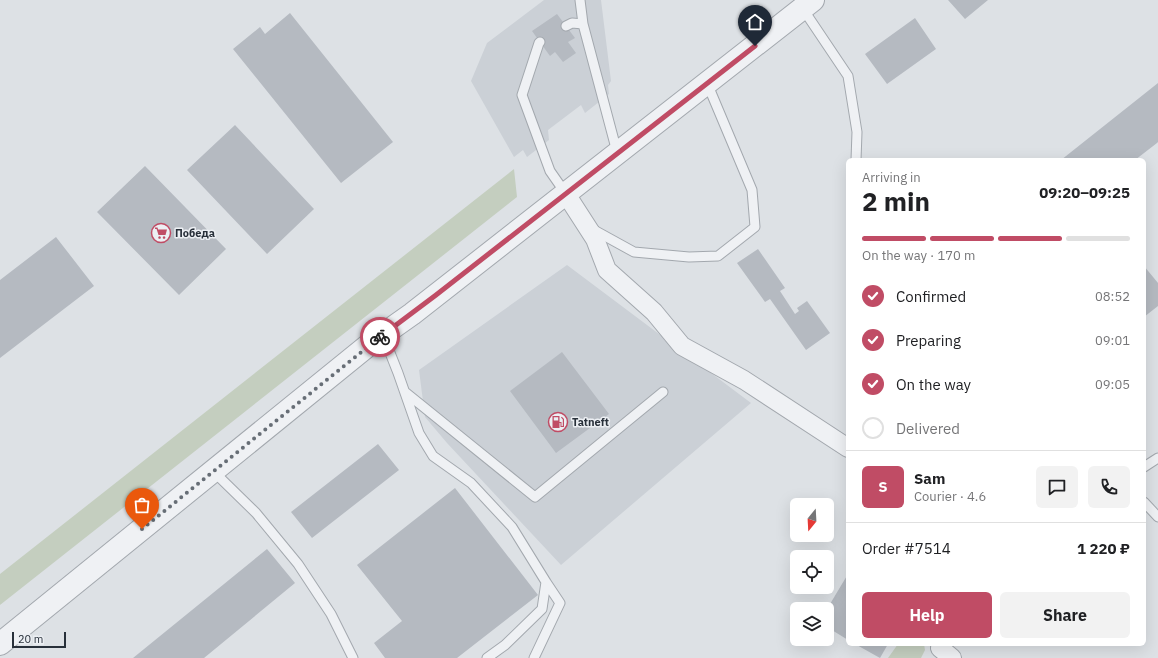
<!DOCTYPE html>
<html lang="en">
<head>
<meta charset="utf-8">
<style>
  :root { --surface:#fff; --page:#f2f2f2; --text:#202124; --muted:#757577; --line:#e0e0e0; --accent:#c04c65 }
  body { margin:0; font-family:"IBM Plex Sans",sans-serif; background:var(--page); color:var(--text); height:100vh; display:flex; flex-direction:column; font-size:15px; white-space:nowrap }
  * { box-sizing:border-box; margin:0 }
  p { font-size:13px; color:var(--muted) }
  .icon { flex:none; width:22px; height:22px; fill:none; stroke:currentColor; stroke-width:2; stroke-linecap:round; stroke-linejoin:round }
  .map { position:relative; flex:1; overflow:hidden }
  .panel { position:absolute; left:846px; top:158px; width:300px; height:488px; display:flex; flex-direction:column; background:var(--surface); border-radius:6px; box-shadow:0 4px 16px #0002 }
  .panel>* { flex:none }
  .needle { width:26px; rotate:198deg }
  .fabs { position:absolute; left:790px; top:498px; display:grid; gap:8px }
  .fabs a { display:grid; place-items:center; width:44px; height:44px; border-radius:6px; background:var(--surface); box-shadow:0 4px 16px #0002; font-size:20px }
  .scale { position:absolute; left:12px; bottom:10px; width:54px; box-sizing:border-box; padding-left:4px; border:2px solid #28303a; border-top:0; font-size:11px; line-height:14px; white-space:nowrap; color:#28303a; -webkit-text-stroke:3px #eceff3; paint-order:stroke }
  .pin { position:absolute; display:grid; place-items:center; width:34px; height:34px; color:#fff; margin:-41px -17px; border-radius:50% 50% 50% 0; rotate:-45deg; box-shadow:0 0 4px #0007 }
  .pin .icon { rotate:45deg }
  .courier { position:absolute; display:grid; place-items:center; width:40px; height:40px; margin:-20px; border:3px solid #c04c65; border-radius:50%; background:#fff; color:#222; box-shadow:0 1px 5px #0007 }
  .head em { font-style:normal; font-weight:700 }
  .head div { display:flex; flex-direction:column-reverse }
  .head { display:flex; align-items:center; justify-content:space-between; height:68px; padding:0 16px }
  h1 { font-size:26px; font-weight:700; line-height:30px }
  .bar { display:grid; grid-template-columns:repeat(4,1fr); gap:6px 4px; align-content:center; height:48px; padding:0 16px }
  .bar i { height:5px; border-radius:3px; background:var(--line) }
  .bar .on { background:var(--accent) }
  .bar p { grid-column:span 4 }
  .line { display:flex; align-items:center; gap:10px; padding:0 16px; border-top:1px solid var(--line) }
  .line div { flex:1 }
  .round { display:grid; place-items:center; flex:none; width:42px; height:42px; border-radius:6px; background:var(--page) }
  ol { padding:0 16px; list-style:none }
  li { display:flex; align-items:center; gap:12px; height:44px }
  li p { margin-inline-start:auto }
  li .icon { padding:4px; border-radius:50%; background:var(--accent); color:#fff; stroke-width:4 }
  li:last-child { color:var(--muted) }
  li i { width:22px; height:22px; border:2px solid var(--line); border-radius:50% }
  .cta { display:flex; gap:8px; margin-top:auto; padding:8px 16px }
  .cta a { flex:1; height:46px; border-radius:6px; background:var(--accent); color:#fff; font-size:16px; font-weight:700; line-height:46px; text-align:center }
  .cta a+a { background:var(--page); color:var(--text) }
  .map>svg:first-child { display:block }
  .built { fill:#cbd0d6 }
  .green { fill:#c4cebf }
  .building { fill:#b5bac1 }
  .lines { fill:none; stroke-linecap:round; stroke-linejoin:round }
  .service-casing { stroke:#a3a8ae; stroke-width:11 }
  .minor-casing { stroke:#a3a8ae; stroke-width:20 }
  .tertiary-casing { stroke:#a3a8ae; stroke-width:24 }
  .service { stroke:#eff1f4; stroke-width:9 }
  .minor { stroke:#eff1f4; stroke-width:18 }
  .tertiary { stroke:#eff1f4; stroke-width:22 }
  .done { stroke:#676e76; stroke-width:4; stroke-dasharray:0 7.2 }
  .route { stroke:#c04c65; stroke-width:5 }
  .labels { text-anchor:middle; dominant-baseline:central; stroke-width:3; stroke-linejoin:round; paint-order:stroke }
  .poi-label { font-size:11px; font-weight:bold; fill:#28303a; stroke:#eceff3; text-anchor:start }
</style>
</head>
<body>
<div class="map">
<svg width="1158" height="658" viewBox="0 0 1158 658">
  <rect width="100%" height="100%" fill="#dde1e5"/>
  <!-- built -->
  <path class="built" d="M544 0H601L611 81 608 85 609 94 585 113 581 105 548 130 549 140 527 157 523 150 514 157 471 81 487 43Z
    M567 265 751 403 561 565 447 443 425 417 419 370Z"/>
  <!-- green -->
  <path class="green" d="M514 169 517 197 0 605V574Z
    M898 644H924L925 650 921 658H888Z"/>
  <!-- building -->
  <path class="building" d="M948 0H988L965 19Z
    M290 13 393 142 341 183 233 49 260 27 265 34Z
    M557 14 575 38 568 42 576 53 563 62 555 52 550 56 532 31Z
    M915 18 936 49 887 84 865 54Z
    M1158 83V142L1157 143 1135 160H1061Z
    M235 125 314 209 267 254 187 170Z
    M145 166 226 249 179 295 97 212Z
    M56 237 94 286 0 358V280Z
    M758 249 785 288 780 291 795 314 799 311 797 308 807 301 830 333 806 350 770 299 765 302 737 263Z
    M1144 266 1158 283V306L1144 317Z
    M562 352 609 414 556 453 510 391Z
    M378 444 399 470 312 538 291 512Z
    M455 488 538 595 457 658H385L374 643 402 621 357 565Z
    M267 549 295 583 204 658H133Z
    M848 574V640L827 627V609Z
    M855 644H888L880 658Z"/>
  <g class="lines">
    <defs>
      <path id="service" d="M580 0 583 24 617 152
        M803 9 848 76 857 132 856 160
        M566 26 572 23 583 24
        M540 42 539 43 522 95 550 171 566 194
        M594 230 634 252 689 257 718 256 755 227 752 190 707 83
        M383 335 398 373 419 433 433 456 471 483 512 527 546 582 542 609 505 645 487 658
        M405 392 535 497 663 392
        M1144 467 1158 458
        M213 471 256 513 298 564 331 614 353 658
        M1144 502 1158 517
        M534 658 560 603 546 582"/>
      <path id="minor" d="M566 194 595 239 607 270 654 312 682 346 744 380 848 448
        M942 644 940 648 952 658"/>
      <path id="tertiary" d="M0 644 371 343 412 314 813 0"/>
    </defs>
    <!-- service casing -->
    <use href="#service" class="service-casing"/>
    <!-- minor casing -->
    <use href="#minor" class="minor-casing"/>
    <!-- tertiary casing -->
    <use href="#tertiary" class="tertiary-casing"/>
    <!-- service -->
    <use href="#service" class="service"/>
    <!-- minor -->
    <use href="#minor" class="minor"/>
    <!-- tertiary -->
    <use href="#tertiary" class="tertiary"/>
  </g>
  <g class="lines">
    <!-- done -->
    <path class="done" d="M142 529 380 337"/>
    <!-- route -->
    <path class="route" d="M380 337 436 295 755 46"/>
  </g>
  <!-- icons -->
  <defs>
    <symbol id="supermarket-ring" viewBox="-11 -11 22 22"><circle r="9.5" fill="#eceff3" stroke="#c04c65" stroke-width="1.5"/><path d="M-6-5.5h2.5l.6 2H6L4.5 2H-2.5L-4.4-4H-6ZM-1.5 3.2a1.3 1.3 0 1 0 .1 0ZM3 3.2a1.3 1.3 0 1 0 .1 0Z" fill="#c04c65"/></symbol>
    <symbol id="fuel-ring" viewBox="-11 -11 22 22"><circle r="9.5" fill="#eceff3" stroke="#c04c65" stroke-width="1.5"/><path d="M-5.5-6h7V0h2V4h1.3V-2.5L3-4.5l.8-.8L6-3V5H2.5V1h-1V6h-7ZM-4.2-4.7v3.2H.2V-4.7Z" fill="#c04c65"/></symbol>
  </defs>
  <g fill-rule="evenodd">
    <use href="#supermarket-ring" x="150" y="222" width="22" height="22"/>
    <use href="#fuel-ring" x="547" y="411" width="22" height="22"/>
  </g>
  <g class="labels">
    <!-- poi labels -->
    <g class="poi-label">
      <text x="175" y="233">Победа</text>
      <text x="572" y="422">Tatneft</text>
    </g>
  </g>
</svg>
<div class="fabs">
<a><svg class="needle" viewBox="-14 -14 28 28"><path d="M0-13l5 13h-10z" fill="#e53935"/><path d="M0 13l5-13h-10z" fill="#757577"/></svg></a>
<a><svg class="icon" aria-label="locate" viewBox="0 0 24 24"><circle cx="12" cy="12" r="6"/><path d="M12 2v4M12 18v4M2 12h4M18 12h4"/></svg></a>
<a><svg class="icon" aria-label="layers" viewBox="0 0 24 24"><path d="M12 4l9 5-9 5-9-5zM3 14l9 5 9-5"/></svg></a>
</div>
<div class="scale">20 m</div>
<div class="pin" style="left:142px;top:529px;background:#ea580c"><svg class="icon" aria-label="bag" viewBox="0 0 24 24"><path d="M5 8h14l-1 12H6zM9 8a3 3 0 0 1 6 0"/></svg></div>
<div class="pin" style="left:755px;top:46px;background:#1f2937"><svg class="icon" aria-label="home" viewBox="0 0 24 24"><path d="M3 11l9-7 9 7M6 9v11h12V9"/></svg></div>
<div class="courier" style="left:380px;top:337px"><svg class="icon" aria-label="bike" viewBox="0 0 24 24"><circle cx="6" cy="16" r="4"/><circle cx="18" cy="16" r="4"/><path d="M6 16l4-8h5l3 8M10 8l3 8H6M13 5h3"/></svg></div>
<section class="panel">
<div class="head"><div><h1>2 min</h1><p>Arriving in</p></div><em>09:20–09:25</em></div>
<div class="bar"><i class="on"></i><i class="on"></i><i class="on"></i><i></i><p>On the way · 170 m</p></div>
<ol>
<li><svg class="icon" aria-label="check" viewBox="0 0 24 24"><path d="M5 12l5 5 9-10"/></svg>Confirmed<p>08:52</p></li>
<li><svg class="icon" aria-label="check" viewBox="0 0 24 24"><path d="M5 12l5 5 9-10"/></svg>Preparing<p>09:01</p></li>
<li><svg class="icon" aria-label="check" viewBox="0 0 24 24"><path d="M5 12l5 5 9-10"/></svg>On the way<p>09:05</p></li>
<li><i></i>Delivered</li>
</ol>
<div class="line" style="height:72px"><b class="round" style="background:var(--accent);color:#fff">S</b><div><b>Sam</b><p>Courier · 4.6</p></div><a class="round"><svg class="icon" aria-label="chat" viewBox="0 0 24 24"><path d="M4 5h16v11H9l-5 4z"/></svg></a><a class="round"><svg class="icon" aria-label="phone" viewBox="0 0 24 24"><path d="M5 4h4l2 5-3 2q2 4 5 5l2-3 5 2v4C11 20 4 13 5 4z"/></svg></a></div>
<div class="line" style="height:52px"><div>Order #7514</div><b>1 220 ₽</b></div>
<div class="cta"><a>Help</a><a>Share</a></div>
</section>
</div>
</body>
</html>
